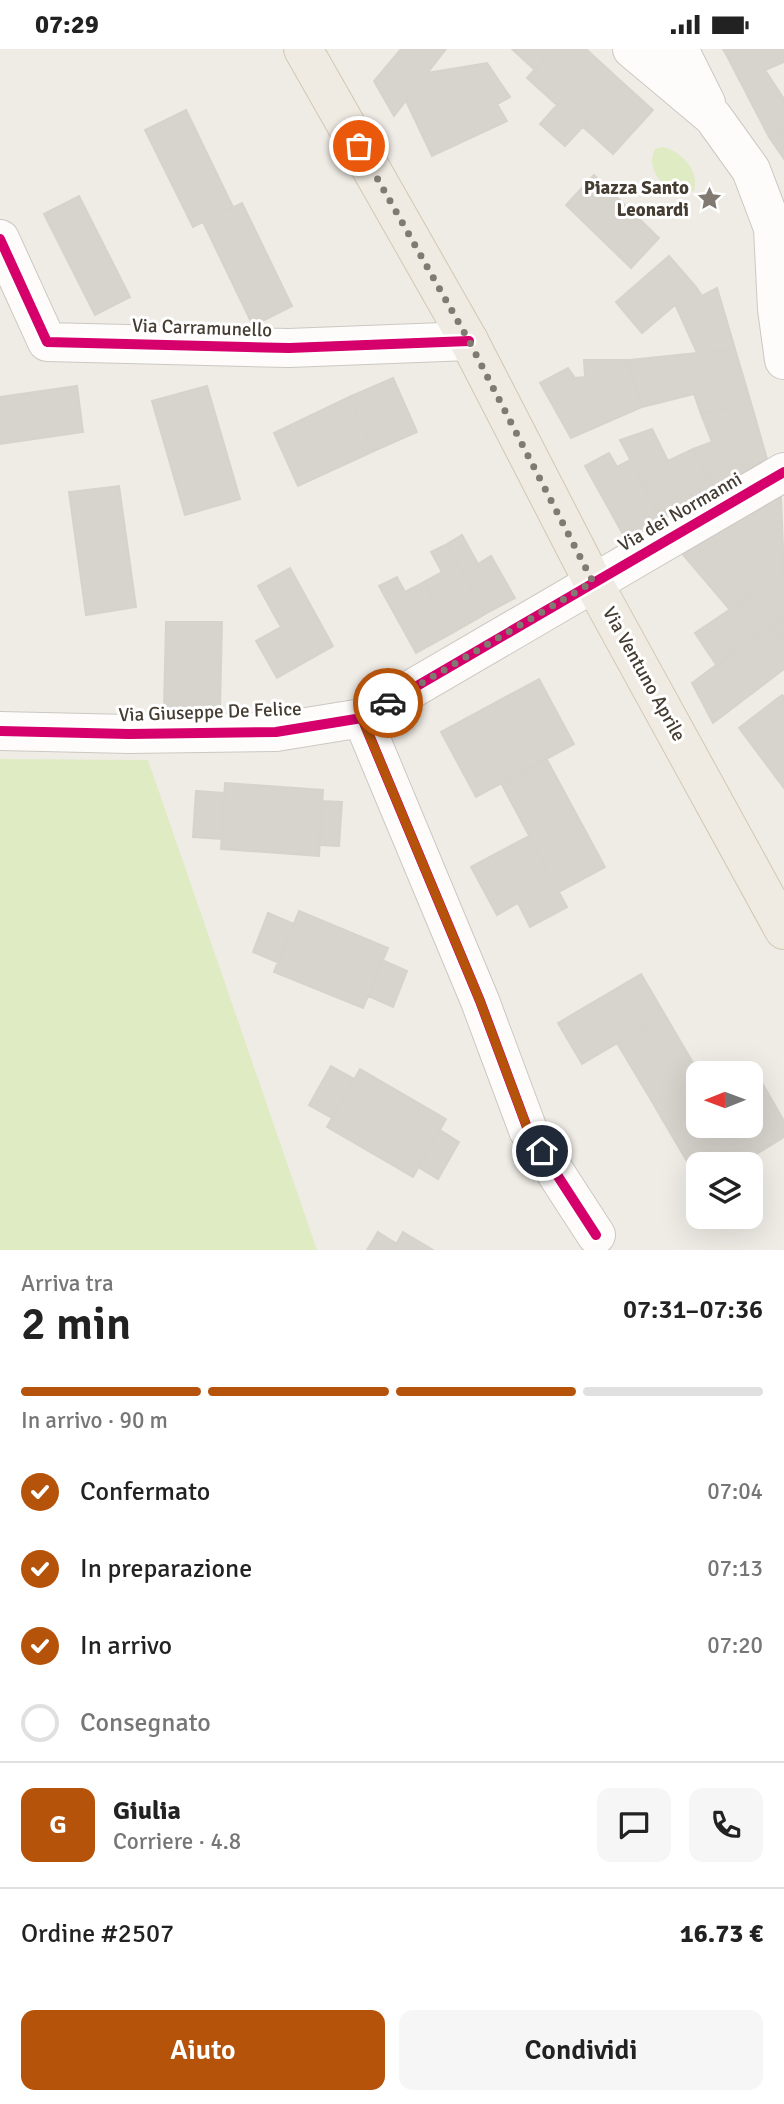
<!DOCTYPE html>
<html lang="it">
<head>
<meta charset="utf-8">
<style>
  :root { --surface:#fff; --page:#f6f6f6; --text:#222; --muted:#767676; --line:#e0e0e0; --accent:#b45309 }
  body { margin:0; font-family:Signika,sans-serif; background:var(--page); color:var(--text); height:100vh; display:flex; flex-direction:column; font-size:26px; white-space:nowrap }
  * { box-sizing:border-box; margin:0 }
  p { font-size:23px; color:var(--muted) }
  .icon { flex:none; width:38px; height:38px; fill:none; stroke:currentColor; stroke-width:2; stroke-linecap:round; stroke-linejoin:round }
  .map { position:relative; height:1201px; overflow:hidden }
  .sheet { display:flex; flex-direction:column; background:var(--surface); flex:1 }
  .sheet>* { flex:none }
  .needle { width:46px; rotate:269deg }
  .tools { position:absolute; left:686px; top:1012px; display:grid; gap:14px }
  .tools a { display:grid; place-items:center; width:77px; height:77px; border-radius:14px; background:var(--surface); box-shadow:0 7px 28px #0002; font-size:35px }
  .pin { position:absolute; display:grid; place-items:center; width:60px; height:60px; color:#fff; margin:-30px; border:4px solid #fff; border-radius:50%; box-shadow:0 2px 7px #0007 }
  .courier { position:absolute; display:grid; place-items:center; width:70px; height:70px; margin:-35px; border:5px solid #b45309; border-radius:50%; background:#fff; color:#222; box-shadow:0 2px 9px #0007 }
  .head em { font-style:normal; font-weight:600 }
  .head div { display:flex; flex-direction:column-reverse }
  .head { display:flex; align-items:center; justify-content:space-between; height:119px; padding:0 21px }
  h1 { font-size:46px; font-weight:600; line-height:52px }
  .bar { display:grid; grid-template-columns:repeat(4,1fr); gap:10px 7px; align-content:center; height:84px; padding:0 21px }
  .bar i { height:9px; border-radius:5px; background:var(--line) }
  .bar .current { background:var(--accent) }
  .bar p { grid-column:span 4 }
  .line { display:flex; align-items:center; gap:18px; padding:0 21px; border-top:2px solid var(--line) }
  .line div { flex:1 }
  .round { display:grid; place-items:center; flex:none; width:74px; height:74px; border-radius:14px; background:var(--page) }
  ol { padding:0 21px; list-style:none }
  li { display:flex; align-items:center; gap:21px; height:77px }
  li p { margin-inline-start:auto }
  li .icon { padding:7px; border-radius:50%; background:var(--accent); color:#fff; stroke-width:4 }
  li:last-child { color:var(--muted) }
  li i { width:38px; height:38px; border:4px solid var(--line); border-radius:50% }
  .primary-button { display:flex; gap:14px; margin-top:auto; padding:14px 21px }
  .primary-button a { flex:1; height:80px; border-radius:14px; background:var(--accent); color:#fff; font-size:28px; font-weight:600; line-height:80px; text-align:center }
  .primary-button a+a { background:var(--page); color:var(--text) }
  .status { display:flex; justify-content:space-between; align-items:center; height:49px; padding:0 35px; background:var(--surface); direction:ltr }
  .status svg { height:19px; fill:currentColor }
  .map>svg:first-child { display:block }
  .green { fill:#deebc3 }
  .building { fill:#d7d3cd; stroke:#d7d3cc; stroke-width:2 }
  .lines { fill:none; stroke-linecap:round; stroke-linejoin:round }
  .minor-casing { stroke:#cbc8c2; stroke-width:40 }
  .major-casing { stroke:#d3c7b2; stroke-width:40 }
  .minor { stroke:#fdfcfb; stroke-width:38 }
  .major { stroke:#f0ebe2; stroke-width:38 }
  .cycleway-casing { stroke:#fff; stroke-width:15 }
  .cycleway { stroke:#d6006c; stroke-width:10 }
  .done { stroke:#807a71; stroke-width:7; stroke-dasharray:0 12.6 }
  .route { stroke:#b45309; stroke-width:9 }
  .labels { text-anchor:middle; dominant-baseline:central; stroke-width:6; stroke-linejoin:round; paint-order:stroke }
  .poi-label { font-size:19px; font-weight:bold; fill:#453c32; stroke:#fff; text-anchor:end }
  .street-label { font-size:19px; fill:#453c32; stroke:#fff }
</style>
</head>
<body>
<div class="status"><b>07:29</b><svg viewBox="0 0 49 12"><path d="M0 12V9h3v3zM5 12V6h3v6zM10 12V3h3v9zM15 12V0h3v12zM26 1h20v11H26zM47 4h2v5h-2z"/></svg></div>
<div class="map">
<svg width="784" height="1201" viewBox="0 0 784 1201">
  <rect width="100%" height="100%" fill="#efece6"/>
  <!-- green -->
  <path class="green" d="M662 98C681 102 700 121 694 142 671 148 643 125 655 100Z
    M0 710 148 711 317 1201H0Z"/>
  <!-- building -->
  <path class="building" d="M401 0H446L394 67 374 32Z
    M512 0H553L535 21Z
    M553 0H586L598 11 557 56 527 29Z
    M723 0H751L728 9Z
    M751 0H784V13L765 21 784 50V83L769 88 728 9Z
    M598 11 623 34 565 97 540 75Z
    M487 14 510 48 497 55 507 72 432 107 406 52 427 24Z
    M623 34 653 61 613 105 583 78Z
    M186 61 233 158 193 178 145 81Z
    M784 83V110L769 88Z
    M594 126 659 189 631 219 566 156Z
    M79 147 130 248 95 266 44 165Z
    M242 154 292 257 253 277 203 173Z
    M669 207 696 238 642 284 616 253Z
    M696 238 702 247 717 239 735 300 697 304 675 255Z
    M735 300 751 354 701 365 694 345 642 358 628 311Z
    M584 311H628L642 358 571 389 540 334 568 319 575 329 585 328Z
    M393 329 417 383 374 402 349 348Z
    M77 337 83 383 0 395V348Z
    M207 337 240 450 185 466 152 352Z
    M349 348 374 402 298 437 274 384Z
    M751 354 767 410 715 439 693 400 712 393 701 365Z
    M652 380 668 412 693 400 715 439 661 469 620 391Z
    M609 404 617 418 630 411 661 469 625 489 585 417Z
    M119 437 136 558 86 566 69 443Z
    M781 448 784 524 730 561 680 502Z
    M462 486 478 515 491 507 515 549 485 565 447 495Z
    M447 495 485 565 452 584 424 533 442 523 431 503Z
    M290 519 333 597 277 629 256 592 281 578 258 537Z
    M784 524V565L717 617 695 584Z
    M397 528 405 543 424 533 452 584 416 604 379 537Z
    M784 565V591L771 575Z
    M166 573H222L220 660 164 659Z
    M771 575 784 591V620L713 674 692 634Z
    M539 630 574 695 476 748 441 683Z
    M782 646 784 648V739L739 679Z
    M546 709 605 818 559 843 501 734Z
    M225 734 323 741 319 807 221 800Z
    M196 742 224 744 221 790 193 788Z
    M322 752 342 753 339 797 319 796Z
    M529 787 567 858 530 878 518 854 497 866 471 818Z
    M299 862 388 899 363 959 274 923Z
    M268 864 294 875 279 914 253 903Z
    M382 911 407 922 393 958 368 947Z
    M641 925 665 966 582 1015 558 974Z
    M665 966 699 1024 698 1030 654 1056 617 994Z
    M331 1017 354 1030 332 1069 309 1056Z
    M360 1020 446 1070 413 1128 327 1078Z
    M757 1025 784 1072V1088L753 1107 735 1076H751V1029Z
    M691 1034 698 1046V1076H735L753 1107 740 1115H698V1131L654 1056Z
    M440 1081 459 1093 438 1130 418 1118Z
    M378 1183 397 1195 393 1201H367Z
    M403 1183 433 1201H393Z"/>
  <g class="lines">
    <defs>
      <path id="minor" d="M632 0 713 68 751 121 773 179 777 260 784 311
        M679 0 706 54
        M0 190 47 293 289 299 469 292
        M362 669 480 952 528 1081 596 1186
        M0 682 129 685 276 683 362 669 784 423"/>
      <path id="major" d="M303 0 469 292 593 533 784 881"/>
    </defs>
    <!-- minor casing -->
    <use href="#minor" class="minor-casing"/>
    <!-- major casing -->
    <use href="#major" class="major-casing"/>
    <!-- minor -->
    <use href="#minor" class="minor"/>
    <!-- major -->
    <use href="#major" class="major"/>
    <defs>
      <path id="cycleway" d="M0 190 47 293 289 299 469 292
        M362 669 480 952 528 1081 596 1186
        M0 682 129 685 276 683 362 669 784 423"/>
    </defs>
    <!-- cycleway casing -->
    <use href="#cycleway" class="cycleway-casing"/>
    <!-- cycleway -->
    <use href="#cycleway" class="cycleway"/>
  </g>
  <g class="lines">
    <!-- done -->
    <path class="done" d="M359 97 469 292 593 533 388 654"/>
    <!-- route -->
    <path class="route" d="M388 654 362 669 480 952 528 1081 542 1102"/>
  </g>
  <!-- icons -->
  <defs>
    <symbol id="sight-bare" viewBox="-9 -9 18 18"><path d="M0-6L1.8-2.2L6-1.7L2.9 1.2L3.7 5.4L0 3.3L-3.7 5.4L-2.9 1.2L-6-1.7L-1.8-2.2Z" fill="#807a71" stroke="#fff" stroke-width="2.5" paint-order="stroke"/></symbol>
  </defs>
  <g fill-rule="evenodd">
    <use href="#sight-bare" x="692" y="132" width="35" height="35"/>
  </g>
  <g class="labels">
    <!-- poi labels -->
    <g class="poi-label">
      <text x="689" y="139">Piazza Santo<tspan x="689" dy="22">Leonardi</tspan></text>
    </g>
    <!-- street labels -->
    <g class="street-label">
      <text transform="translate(202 279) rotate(2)">Via Carramunello</text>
      <text transform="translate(680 463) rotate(-30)">Via dei Normanni</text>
      <text transform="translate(644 625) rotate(61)">Via Ventuno Aprile</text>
      <text transform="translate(210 663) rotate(-2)">Via Giuseppe De Felice</text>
    </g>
  </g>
</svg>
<div class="tools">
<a><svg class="needle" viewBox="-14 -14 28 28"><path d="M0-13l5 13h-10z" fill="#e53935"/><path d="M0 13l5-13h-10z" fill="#767676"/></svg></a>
<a><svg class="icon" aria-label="layers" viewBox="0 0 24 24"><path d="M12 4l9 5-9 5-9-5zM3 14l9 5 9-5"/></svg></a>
</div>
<div class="pin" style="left:359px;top:97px;background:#ea580c"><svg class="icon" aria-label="bag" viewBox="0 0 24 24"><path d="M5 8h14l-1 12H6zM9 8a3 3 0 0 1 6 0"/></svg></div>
<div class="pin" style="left:542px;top:1102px;background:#1f2937"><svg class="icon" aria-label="home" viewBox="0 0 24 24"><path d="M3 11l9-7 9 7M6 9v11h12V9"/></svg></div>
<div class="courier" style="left:388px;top:654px"><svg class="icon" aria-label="car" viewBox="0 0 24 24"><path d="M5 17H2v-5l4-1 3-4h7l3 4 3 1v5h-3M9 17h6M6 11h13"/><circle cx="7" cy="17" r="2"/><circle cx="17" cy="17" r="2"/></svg></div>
</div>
<section class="sheet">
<div class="head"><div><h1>2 min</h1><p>Arriva tra</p></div><em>07:31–07:36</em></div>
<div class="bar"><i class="current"></i><i class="current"></i><i class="current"></i><i></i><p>In arrivo · 90 m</p></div>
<ol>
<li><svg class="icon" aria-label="check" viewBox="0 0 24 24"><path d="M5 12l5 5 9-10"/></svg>Confermato<p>07:04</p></li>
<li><svg class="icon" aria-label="check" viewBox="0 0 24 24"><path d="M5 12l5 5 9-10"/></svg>In preparazione<p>07:13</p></li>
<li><svg class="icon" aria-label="check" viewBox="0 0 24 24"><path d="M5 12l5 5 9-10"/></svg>In arrivo<p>07:20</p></li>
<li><i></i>Consegnato</li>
</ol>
<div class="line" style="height:126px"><b class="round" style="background:var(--accent);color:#fff">G</b><div><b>Giulia</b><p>Corriere · 4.8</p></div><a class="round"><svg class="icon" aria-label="chat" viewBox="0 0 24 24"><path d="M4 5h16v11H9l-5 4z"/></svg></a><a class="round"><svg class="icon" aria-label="phone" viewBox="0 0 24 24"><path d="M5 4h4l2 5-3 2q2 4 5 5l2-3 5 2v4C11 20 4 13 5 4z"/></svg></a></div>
<div class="line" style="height:91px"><div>Ordine #2507</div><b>16.73 €</b></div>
<div class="primary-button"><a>Aiuto</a><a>Condividi</a></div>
</section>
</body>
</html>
